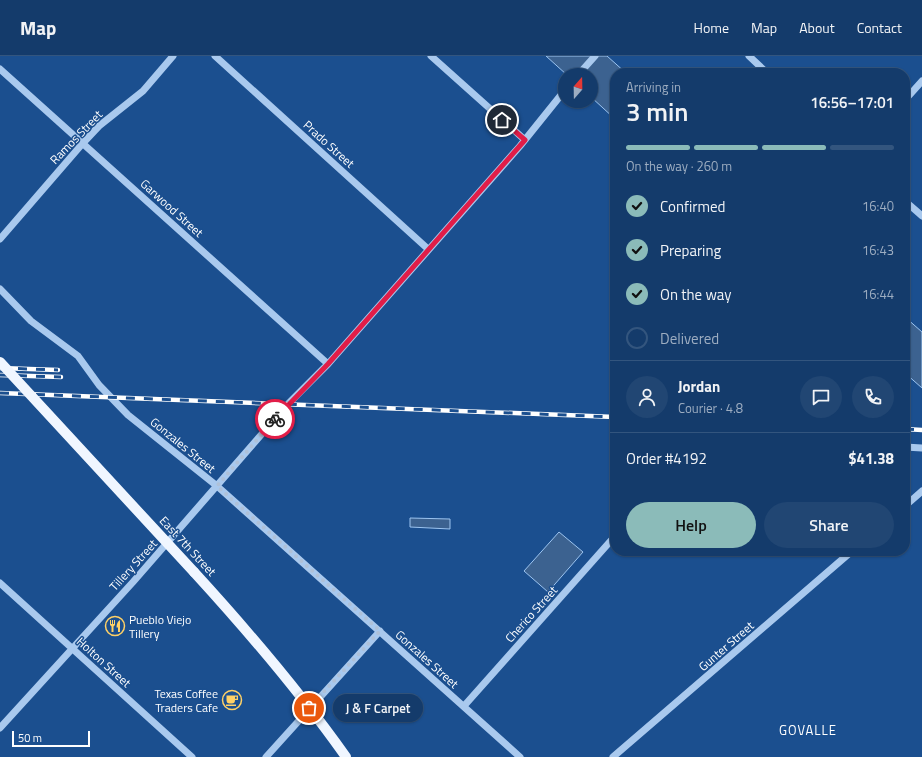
<!DOCTYPE html>
<html lang="en">
<head>
<meta charset="utf-8">
<style>
  :root { --surface:#143b6b; --page:#214673; --text:#f1f3f6; --muted:#9dadc1; --line:#33557e; --accent:#8bbbb9 }
  body { margin:0; font-family:"Titillium Web",sans-serif; background:var(--page); color:var(--text); height:100vh; display:flex; flex-direction:column; font-size:15px; white-space:nowrap }
  * { box-sizing:border-box; margin:0 }
  p { font-size:13px; color:var(--muted) }
  .icon { flex:none; width:22px; height:22px; fill:none; stroke:currentColor; stroke-width:2; stroke-linecap:round; stroke-linejoin:round }
  .map { position:relative; flex:1; overflow:hidden }
  .panel { position:absolute; left:610px; top:12px; width:300px; height:488px; display:flex; flex-direction:column; background:var(--surface); border-radius:16px; box-shadow:0 1px 3px #0004,0 0 0 1px var(--line) }
  .panel>* { flex:none }
  .needle { width:26px; rotate:20deg }
  .controls { position:absolute; left:558px; top:12px; display:grid; gap:8px }
  .controls a { display:grid; place-items:center; width:40px; height:40px; border-radius:50%; background:var(--surface); box-shadow:0 1px 3px #0004,0 0 0 1px var(--line); font-size:20px }
  .scale { position:absolute; left:12px; bottom:10px; width:78px; box-sizing:border-box; padding-left:4px; border:2px solid #fff; border-top:0; font-size:11px; line-height:14px; white-space:nowrap; color:#fff; -webkit-text-stroke:3px #1b4f8f; paint-order:stroke }
  .pin { position:absolute; display:grid; place-items:center; width:34px; height:34px; color:#fff; margin:-17px; border:2px solid #fff; border-radius:50%; box-shadow:0 1px 4px #0007 }
  .courier { position:absolute; display:grid; place-items:center; width:40px; height:40px; margin:-20px; border:3px solid #e11d48; border-radius:50%; background:#fff; color:#222; box-shadow:0 1px 5px #0007 }
  .bubble { position:absolute; height:28px; border-radius:14px; background:var(--surface); box-shadow:0 1px 3px #0004,0 0 0 1px var(--line); font-size:13px; font-weight:600; line-height:28px; text-align:center }
  .headline em { font-style:normal; font-weight:600 }
  .headline div { display:flex; flex-direction:column-reverse }
  .headline { display:flex; align-items:center; justify-content:space-between; height:68px; padding:0 16px }
  h1 { font-size:26px; font-weight:600; line-height:30px }
  .bar { display:grid; grid-template-columns:repeat(4,1fr); gap:6px 4px; align-content:center; height:48px; padding:0 16px }
  .bar i { height:5px; border-radius:3px; background:var(--line) }
  .bar .active { background:var(--accent) }
  .bar p { grid-column:span 4 }
  .line { display:flex; align-items:center; gap:10px; padding:0 16px; border-top:1px solid var(--line) }
  .line div { flex:1 }
  .round { display:grid; place-items:center; flex:none; width:42px; height:42px; border-radius:21px; background:var(--page) }
  ol { padding:0 16px; list-style:none }
  li { display:flex; align-items:center; gap:12px; height:44px }
  li p { margin-inline-start:auto }
  li .icon { padding:4px; border-radius:50%; background:var(--accent); color:#111; stroke-width:4 }
  li:last-child { color:var(--muted) }
  li i { width:22px; height:22px; border:2px solid var(--line); border-radius:50% }
  .cta { display:flex; gap:8px; margin-top:auto; padding:8px 16px }
  .cta a { flex:1; height:46px; border-radius:24px; background:var(--accent); color:#111; font-size:16px; font-weight:600; line-height:46px; text-align:center }
  .cta a+a { background:var(--page); color:var(--text) }
  header { display:flex; align-items:center; gap:24px; box-sizing:border-box; height:56px; padding:0 20px; background:var(--surface); border-bottom:1px solid var(--line) }
  header strong { font-size:19px }
  nav { display:flex; gap:22px; margin-inline-start:auto; font-size:14px }
  .map>svg:first-child { display:block }
  .water { fill:#3c6290; stroke:#9cc4f0 }
  .lines { fill:none; stroke-linecap:round; stroke-linejoin:round }
  .minor { stroke:#a9c9ee; stroke-width:7 }
  .major { stroke:#f0f6ff; stroke-width:10 }
  .rail-casing { stroke:#fff; stroke-width:4.5 }
  .rail { stroke:#1b4f8f; stroke-width:3; stroke-dasharray:9; stroke-linecap:butt }
  .major-bridge { stroke:#f0f6ff; stroke-width:10 }
  .done { stroke:#afc1d8; stroke-width:4; stroke-dasharray:0 7.2 }
  .route { stroke:#e11d48; stroke-width:5 }
  .labels { text-anchor:middle; dominant-baseline:central; stroke-width:3; stroke-linejoin:round; paint-order:stroke }
  .street-label { font-size:12px; fill:#fff; stroke:#1b4f8f }
  .poi-label { font-size:12px; fill:#fff; stroke:#1b4f8f; text-anchor:start }
  .neighbourhood-label { font-size:13px; letter-spacing:1px; fill:#fff; stroke:#1b4f8f }
</style>
</head>
<body>
<header>
<strong>Map</strong>
<nav><a>Home</a><a>Map</a><a>About</a><a>Contact</a></nav>
</header>
<div class="map">
<svg width="922" height="701" viewBox="0 0 922 701">
  <rect width="100%" height="100%" fill="#1b4f8f"/>
  <!-- water -->
  <path class="water" d="M546 0H607L626 17H615V63L591 41V19H567Z
    M905 261 922 276V332L905 317Z
    M410 462 450 463V473L410 471Z
    M559 476 583 496 548 536 524 515Z"/>
  <g class="lines">
    <!-- minor -->
    <path class="minor" d="M215 0 428 193
      M431 0 525 84
      M749 0 767 17
      M0 13 328 308
      M578 19 595 0
      M905 44 922 25
      M905 145 922 160
      M0 183 83 87 99 70 143 35 173 0
      M0 233 31 265 78 300 99 329 128 359 217 430 520 701
      M905 391 922 392
      M905 450 922 435
      M0 527 192 701
      M464 650 615 480
      M0 672 133 526 288 348 328 308 520 90 565 34
      M266 701 380 575
      M613 701 852 495"/>
    <!-- major -->
    <path class="major" d="M194 516C248 575 300 636 346 701"/>
    <defs>
      <path id="rail" d="M0 312 58 314
        M0 319 61 321
        M0 337 615 361
        M905 373 922 374"/>
    </defs>
    <!-- rail casing -->
    <use href="#rail" class="rail-casing"/>
    <!-- rail -->
    <use href="#rail" class="rail"/>
    <!-- major-bridge -->
    <path class="major-bridge" d="M0 306 194 516"/>
  </g>
  <g class="lines">
    <!-- done -->
    <path class="done" d="M275 363 217 430 380 575 309 652"/>
    <!-- route -->
    <path class="route" d="M275 363 328 308 525 84 502 64"/>
  </g>
  <!-- icons -->
  <defs>
    <symbol id="restaurant-ring" viewBox="-11 -11 22 22"><circle r="9.5" fill="#1b4f8f" stroke="#ffd166" stroke-width="1.5"/><path d="M-5-6h1v4h1v-4h1v4h1v-4h1v5L-1.5 .5V6h-2V.5L-5-1ZM5-6V6H3V1.5H1.5Q1.5-4 5-6Z" fill="#ffd166"/></symbol>
    <symbol id="cafe-ring" viewBox="-11 -11 22 22"><circle r="9.5" fill="#1b4f8f" stroke="#ffd166" stroke-width="1.5"/><path d="M-5.5-4.5H6V0H3Q3 3.5 0 3.5H-2.5Q-5.5 3.5-5.5 0ZM3-3.2v2h1.7v-2ZM-6 4.5H4V6H-6Z" fill="#ffd166"/></symbol>
  </defs>
  <g fill-rule="evenodd">
    <use href="#restaurant-ring" x="104" y="559" width="22" height="22"/>
    <use href="#cafe-ring" x="221" y="633" width="22" height="22"/>
  </g>
  <g class="labels">
    <!-- street labels -->
    <g class="street-label">
      <text transform="translate(76 81) rotate(-46)">Ramos Street</text>
      <text transform="translate(329 88) rotate(42)">Prado Street</text>
      <text transform="translate(172 152) rotate(42)">Garwood Street</text>
      <text transform="translate(183 389) rotate(39)">Gonzales Street</text>
      <text transform="translate(188 490) rotate(47)">East 7th Street</text>
      <text transform="translate(133 509) rotate(-48)">Tillery Street</text>
      <text transform="translate(531 558) rotate(-48)">Cherico Street</text>
      <text transform="translate(726 590) rotate(-41)">Gunter Street</text>
      <text transform="translate(427 603) rotate(42)">Gonzales Street</text>
      <text transform="translate(104 606) rotate(42)">Holton Street</text>
    </g>
    <!-- poi labels -->
    <g class="poi-label">
      <text x="129" y="563">Pueblo Viejo<tspan x="129" dy="14">Tillery</tspan></text>
      <text x="218" y="637" text-anchor="end">Texas Coffee<tspan x="218" dy="14">Traders Cafe</tspan></text>
    </g>
    <!-- neighbourhood labels -->
    <g class="neighbourhood-label">
      <text x="808" y="674">GOVALLE</text>
    </g>
  </g>
</svg>
<div class="controls">
<a><svg class="needle" viewBox="-14 -14 28 28"><path d="M0-13l5 13h-10z" fill="#e53935"/><path d="M0 13l5-13h-10z" fill="#9dadc1"/></svg></a>
</div>
<div class="scale">50 m</div>
<div class="pin" style="left:309px;top:652px;background:#ea580c"><svg class="icon" aria-label="bag" viewBox="0 0 24 24"><path d="M5 8h14l-1 12H6zM9 8a3 3 0 0 1 6 0"/></svg></div>
<div class="pin" style="left:502px;top:64px;background:#1f2937"><svg class="icon" aria-label="home" viewBox="0 0 24 24"><path d="M3 11l9-7 9 7M6 9v11h12V9"/></svg></div>
<div class="courier" style="left:275px;top:363px"><svg class="icon" aria-label="bike" viewBox="0 0 24 24"><circle cx="6" cy="16" r="4"/><circle cx="18" cy="16" r="4"/><path d="M6 16l4-8h5l3 8M10 8l3 8H6M13 5h3"/></svg></div>
<div class="bubble" style="left:333px;top:638px;width:90px">J &amp; F Carpet</div>
<section class="panel">
<div class="headline"><div><h1>3 min</h1><p>Arriving in</p></div><em>16:56–17:01</em></div>
<div class="bar"><i class="active"></i><i class="active"></i><i class="active"></i><i></i><p>On the way · 260 m</p></div>
<ol>
<li><svg class="icon" aria-label="check" viewBox="0 0 24 24"><path d="M5 12l5 5 9-10"/></svg>Confirmed<p>16:40</p></li>
<li><svg class="icon" aria-label="check" viewBox="0 0 24 24"><path d="M5 12l5 5 9-10"/></svg>Preparing<p>16:43</p></li>
<li><svg class="icon" aria-label="check" viewBox="0 0 24 24"><path d="M5 12l5 5 9-10"/></svg>On the way<p>16:44</p></li>
<li><i></i>Delivered</li>
</ol>
<div class="line" style="height:72px"><a class="round"><svg class="icon" aria-label="person" viewBox="0 0 24 24"><circle cx="12" cy="8" r="4"/><path d="M4 21q1-7 8-7t8 7"/></svg></a><div><b>Jordan</b><p>Courier · 4.8</p></div><a class="round"><svg class="icon" aria-label="chat" viewBox="0 0 24 24"><path d="M4 5h16v11H9l-5 4z"/></svg></a><a class="round"><svg class="icon" aria-label="phone" viewBox="0 0 24 24"><path d="M5 4h4l2 5-3 2q2 4 5 5l2-3 5 2v4C11 20 4 13 5 4z"/></svg></a></div>
<div class="line" style="height:52px"><div>Order #4192</div><b>$41.38</b></div>
<div class="cta"><a>Help</a><a>Share</a></div>
</section>
</div>
</body>
</html>
